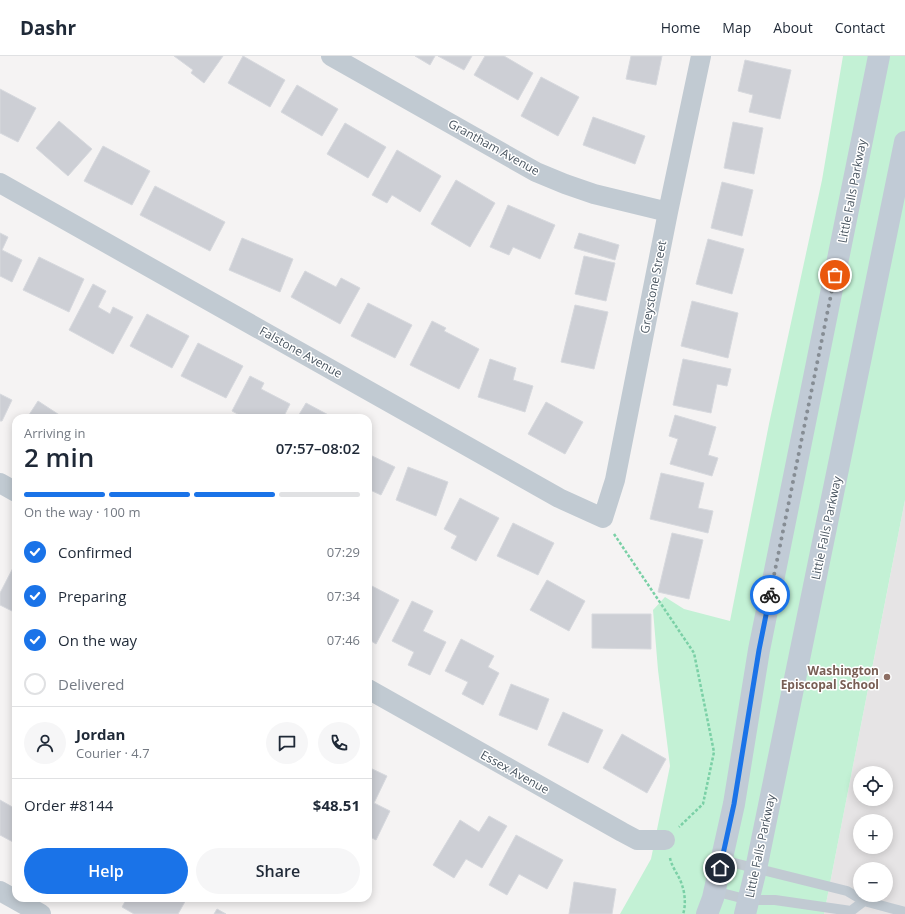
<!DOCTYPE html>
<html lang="en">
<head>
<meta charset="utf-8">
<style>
  :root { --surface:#fff; --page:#f6f6f7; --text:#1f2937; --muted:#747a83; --line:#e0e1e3; --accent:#1a73e8 }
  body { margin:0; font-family:"Open Sans",sans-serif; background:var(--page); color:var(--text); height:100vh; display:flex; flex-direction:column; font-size:15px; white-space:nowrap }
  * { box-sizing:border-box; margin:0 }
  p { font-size:13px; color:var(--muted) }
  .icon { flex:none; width:22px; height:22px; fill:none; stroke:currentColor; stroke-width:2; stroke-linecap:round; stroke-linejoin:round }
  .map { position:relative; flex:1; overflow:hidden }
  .panel { position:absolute; left:12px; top:358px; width:360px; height:488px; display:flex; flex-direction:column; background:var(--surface); border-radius:12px; box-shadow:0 2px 10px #0003 }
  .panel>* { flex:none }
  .tools { position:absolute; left:853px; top:710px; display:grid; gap:8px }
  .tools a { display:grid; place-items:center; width:40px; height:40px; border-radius:50%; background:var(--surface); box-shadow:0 2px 10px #0003; font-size:20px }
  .pin { position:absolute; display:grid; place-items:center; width:34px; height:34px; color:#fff; margin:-17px; border:2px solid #fff; border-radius:50%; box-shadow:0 1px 4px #0007 }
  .courier { position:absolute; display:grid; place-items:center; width:40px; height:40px; margin:-20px; border:3px solid #1a73e8; border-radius:50%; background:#fff; color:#222; box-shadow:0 1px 5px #0007 }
  .head em { font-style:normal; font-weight:600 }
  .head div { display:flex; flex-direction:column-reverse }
  .head { display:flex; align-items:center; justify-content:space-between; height:68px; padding:0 12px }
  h1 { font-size:26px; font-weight:600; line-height:30px }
  .bar { display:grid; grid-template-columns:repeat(4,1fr); gap:6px 4px; align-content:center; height:48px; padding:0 12px }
  .bar i { height:5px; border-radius:3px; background:var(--line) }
  .bar .active { background:var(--accent) }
  .bar p { grid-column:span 4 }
  .line { display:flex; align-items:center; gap:10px; padding:0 12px; border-top:1px solid var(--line) }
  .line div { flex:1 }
  .round { display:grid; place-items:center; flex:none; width:42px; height:42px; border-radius:21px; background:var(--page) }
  ol { padding:0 12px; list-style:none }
  li { display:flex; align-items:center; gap:12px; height:44px }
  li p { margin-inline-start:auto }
  li .icon { padding:4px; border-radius:50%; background:var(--accent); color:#fff; stroke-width:4 }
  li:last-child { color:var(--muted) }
  li i { width:22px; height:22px; border:2px solid var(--line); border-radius:50% }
  .button { display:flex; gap:8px; margin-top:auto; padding:8px 12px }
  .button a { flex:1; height:46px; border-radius:24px; background:var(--accent); color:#fff; font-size:16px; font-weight:600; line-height:46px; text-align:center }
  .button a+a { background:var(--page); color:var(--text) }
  header { display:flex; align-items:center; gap:24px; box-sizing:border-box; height:56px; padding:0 20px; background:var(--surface); border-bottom:1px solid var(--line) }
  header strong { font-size:19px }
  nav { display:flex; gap:22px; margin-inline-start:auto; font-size:14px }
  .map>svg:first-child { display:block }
  .education { fill:#e6e4e5; fill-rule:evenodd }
  .green { fill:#c3f1d5 }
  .building { fill:#cdcfd5; stroke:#d7d9de }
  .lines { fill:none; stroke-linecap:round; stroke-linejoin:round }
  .path { stroke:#7ad0a6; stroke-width:2.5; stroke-dasharray:3 2; stroke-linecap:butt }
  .service { stroke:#c1cad2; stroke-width:10 }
  .minor { stroke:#c1cad2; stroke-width:20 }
  .secondary { stroke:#c1cbd6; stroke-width:22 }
  .done { stroke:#868d94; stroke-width:4; stroke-dasharray:0 7.2 }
  .route { stroke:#1a73e8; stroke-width:5 }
  .education-dot { fill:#8d6e63; stroke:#fff; stroke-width:1.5 }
  .labels { text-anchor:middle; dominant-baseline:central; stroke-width:3; stroke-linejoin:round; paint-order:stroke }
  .street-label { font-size:12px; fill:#4a5661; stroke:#fff }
  .education-label { font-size:12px; font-weight:bold; fill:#785e54; stroke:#fff; text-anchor:end }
</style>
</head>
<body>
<header>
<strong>Dashr</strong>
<nav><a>Home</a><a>Map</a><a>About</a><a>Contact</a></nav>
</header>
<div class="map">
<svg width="905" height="858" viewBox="0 0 905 858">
  <rect width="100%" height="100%" fill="#f5f3f3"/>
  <!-- education -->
  <path class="education" d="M905 444V858H824L889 526ZM860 717H886V743H860ZM860 765H886V791H860ZM860 813H886V839H860Z"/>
  <!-- green -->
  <path class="green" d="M843 0H905V444L824 858H620L651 803 670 710 658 614 653 554 665 541 684 553 730 565 769 368 822 124Z"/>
  <!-- building -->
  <path class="building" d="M174 0H223L204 27 191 17 193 14Z
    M243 0 285 24 270 51 228 27Z
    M415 0H435L430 9Z
    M438 0H472L464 14Z
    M485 0H504L533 17 518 44 474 19Z
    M631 0H662L656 29 626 23Z
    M745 4 791 14 780 63 749 56 753 39 738 35Z
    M541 21 579 41 558 80 521 60Z
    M297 29 338 53 322 80 281 56Z
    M0 33 36 52 18 86 0 77Z
    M593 61 645 80 635 108 583 89Z
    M59 65 92 93 68 120 36 92Z
    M733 66 763 72 754 118 724 112Z
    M345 67 386 91 368 122 327 98Z
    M103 90 150 115 132 149 84 125Z
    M397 94 441 120 420 156 392 139 387 147 372 139Z
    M456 124 495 147 470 191 431 168Z
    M722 126 753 134 742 180 711 172Z
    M155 130 225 166 210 195 140 159Z
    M508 149 555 169 540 203 513 191 509 199 490 191Z
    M0 177 8 181 2 194 22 204 12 226 0 220Z
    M579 177 619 189 615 204 574 192Z
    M242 182 293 203 280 236 229 214Z
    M708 183 744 193 732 238 696 228Z
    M584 200 615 207 606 245 575 238Z
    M39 201 84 223 69 256 23 234Z
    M305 215 336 231 341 222 360 232 340 268 291 241Z
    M93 228 106 235 98 251 110 258 113 251 133 261 113 298 69 274Z
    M692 245 738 257 728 302 681 290Z
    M368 247 412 269 395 302 351 280Z
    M575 249 608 256 594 313 561 306Z
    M147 258 189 280 172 312 130 290Z
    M432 265 446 272 444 275 479 293 459 333 410 309Z
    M198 287 243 310 226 342 181 320Z
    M490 303 516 312 513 324 533 330 525 356 478 341Z
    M683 303 731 313 727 330 717 328 711 357 673 349Z
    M250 320 264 327 261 333 290 348 283 362H245L232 355Z
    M0 338 12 344 2 365H0Z
    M38 345 64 362H27Z
    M546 346 583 366 565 398 528 378Z
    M306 347 334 362H297Z
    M675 359 716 371 708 399 718 402 712 420 670 408 678 383 669 380Z
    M368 398 395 411 381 439 368 433Z
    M408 411 448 426 436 460 396 444Z
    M661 417 704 427 698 452 713 455 708 477 650 463Z
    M460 442 499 462 476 505 451 492 457 480 444 473Z
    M513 467 554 487 538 519 497 500Z
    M672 477 703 484 689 543 658 536Z
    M16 506V557L0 549V537Z
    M547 524 585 545 569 575 530 554Z
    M368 528 399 544 376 588 368 583Z
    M412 545 433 555 423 575 446 586 430 619 408 609 414 596 392 585Z
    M592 558H651V593L592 592Z
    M461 583 494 600 488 611 499 617 483 649 462 638 468 626 445 615Z
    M511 628 549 643 537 674 499 659Z
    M563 656 603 674 588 707 548 689Z
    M622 678 666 703 647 737 603 712Z
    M368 711 387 720 374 747 390 755 376 784 368 780Z
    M0 744 16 753V781L13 786 0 779Z
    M489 760 507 770 482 812 466 803 454 822 433 809 460 764 479 776Z
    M516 779 563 804 547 833 519 818 507 839 489 829Z
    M574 826 616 833 612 858H569Z
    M127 842H187L178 858H134L122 851Z
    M217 853 226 858H214Z"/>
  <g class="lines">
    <!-- path -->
    <path class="path" d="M614 478 694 597 714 696 703 748 679 771
      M670 802C672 812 679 819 682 829 685 837 686 850 683 858"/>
    <!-- service -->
    <path class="service" d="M722 804 847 835 864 845 905 856
      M714 835 749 844H775L851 855 864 845"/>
    <!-- minor -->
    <path class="minor" d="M331 0 536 116 565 128 594 138 668 156
      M0 127 559 442 603 462 615 424 668 156 701 0
      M0 427 16 436
      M368 633 622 776 637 784H665
      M0 835 41 858"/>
    <!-- secondary -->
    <path class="secondary" d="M707 858 713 842 734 748 759 594 879 0
      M745 858 756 813 905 86"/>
  </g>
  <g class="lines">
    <!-- done -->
    <path class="done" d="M770 539 835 219"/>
    <!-- route -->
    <path class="route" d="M720 812 734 748 759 594 770 539"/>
  </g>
  <!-- markers -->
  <circle class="education-dot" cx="887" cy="621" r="4"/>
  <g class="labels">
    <!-- street labels -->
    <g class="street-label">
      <text transform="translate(494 91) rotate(29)">Grantham Avenue</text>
      <text transform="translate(852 135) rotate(-79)">Little Falls Parkway</text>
      <text transform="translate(653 231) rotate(-79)">Greystone Street</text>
      <text transform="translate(301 296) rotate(29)">Falstone Avenue</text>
      <text transform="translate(826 472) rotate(-78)">Little Falls Parkway</text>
      <text transform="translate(515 716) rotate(29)">Essex Avenue</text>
      <text transform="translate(760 790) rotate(-78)">Little Falls Parkway</text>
    </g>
    <!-- education labels -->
    <g class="education-label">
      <text x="879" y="614">Washington<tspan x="879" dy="14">Episcopal School</tspan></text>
    </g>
  </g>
</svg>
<div class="tools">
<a><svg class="icon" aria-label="locate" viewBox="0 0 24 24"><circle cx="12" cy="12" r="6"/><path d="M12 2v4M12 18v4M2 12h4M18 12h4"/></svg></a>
<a>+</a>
<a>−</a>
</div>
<div class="pin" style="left:835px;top:219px;background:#ea580c"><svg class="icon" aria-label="bag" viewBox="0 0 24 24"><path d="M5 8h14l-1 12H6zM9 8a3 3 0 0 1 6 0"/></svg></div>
<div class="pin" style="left:720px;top:812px;background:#1f2937"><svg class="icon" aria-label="home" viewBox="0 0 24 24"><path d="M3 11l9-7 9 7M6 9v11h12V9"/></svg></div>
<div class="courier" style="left:770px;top:539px"><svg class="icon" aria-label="bike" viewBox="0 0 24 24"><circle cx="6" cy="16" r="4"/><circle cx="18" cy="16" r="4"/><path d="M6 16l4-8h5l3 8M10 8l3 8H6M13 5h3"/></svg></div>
<section class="panel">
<div class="head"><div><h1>2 min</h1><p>Arriving in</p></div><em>07:57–08:02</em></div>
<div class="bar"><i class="active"></i><i class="active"></i><i class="active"></i><i></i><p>On the way · 100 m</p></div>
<ol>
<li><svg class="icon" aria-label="check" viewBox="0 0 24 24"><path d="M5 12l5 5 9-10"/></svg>Confirmed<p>07:29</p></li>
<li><svg class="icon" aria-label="check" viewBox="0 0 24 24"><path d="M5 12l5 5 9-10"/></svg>Preparing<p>07:34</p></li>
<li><svg class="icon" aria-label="check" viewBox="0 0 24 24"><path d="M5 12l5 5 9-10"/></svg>On the way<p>07:46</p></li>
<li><i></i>Delivered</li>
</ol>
<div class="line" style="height:72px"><a class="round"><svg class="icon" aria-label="person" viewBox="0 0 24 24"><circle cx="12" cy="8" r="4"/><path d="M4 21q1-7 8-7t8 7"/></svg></a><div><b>Jordan</b><p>Courier · 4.7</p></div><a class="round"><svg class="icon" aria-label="chat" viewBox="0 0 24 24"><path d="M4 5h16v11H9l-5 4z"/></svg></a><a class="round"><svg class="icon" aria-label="phone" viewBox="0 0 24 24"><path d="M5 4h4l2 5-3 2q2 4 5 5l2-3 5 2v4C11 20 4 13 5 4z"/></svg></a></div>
<div class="line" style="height:52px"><div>Order #8144</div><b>$48.51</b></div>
<div class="button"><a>Help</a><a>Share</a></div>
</section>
</div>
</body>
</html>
